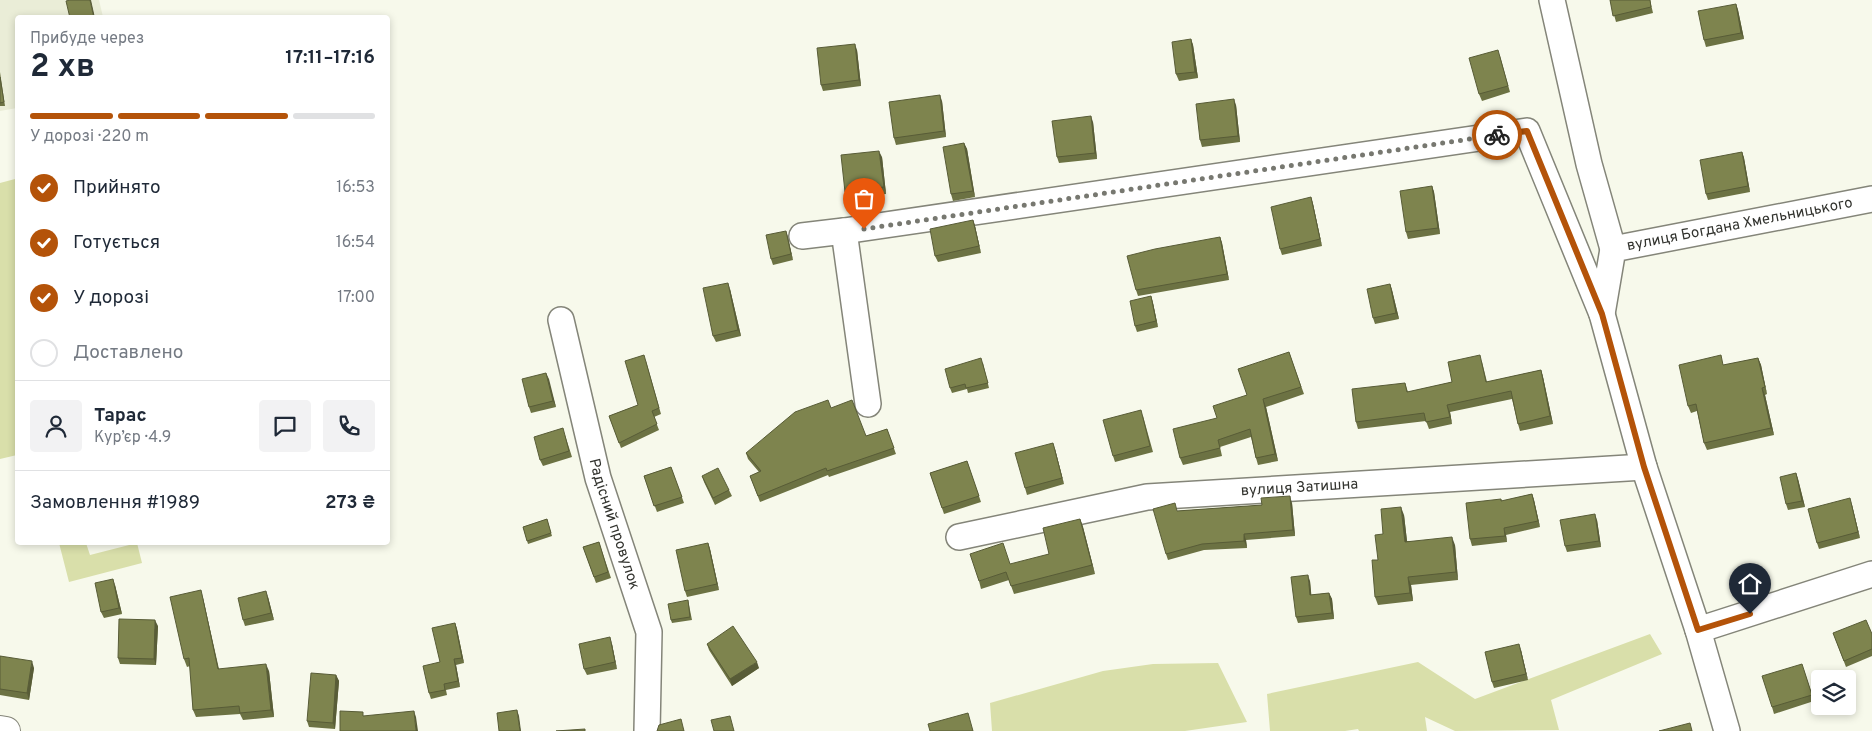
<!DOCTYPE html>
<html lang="uk">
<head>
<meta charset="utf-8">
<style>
  :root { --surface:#fff; --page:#f2f2f3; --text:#1f2937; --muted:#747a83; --line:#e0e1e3; --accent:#b45309 }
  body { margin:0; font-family:Overpass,sans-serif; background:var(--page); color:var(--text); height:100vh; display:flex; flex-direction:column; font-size:19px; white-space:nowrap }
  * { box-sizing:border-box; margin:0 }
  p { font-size:16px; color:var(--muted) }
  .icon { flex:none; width:28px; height:28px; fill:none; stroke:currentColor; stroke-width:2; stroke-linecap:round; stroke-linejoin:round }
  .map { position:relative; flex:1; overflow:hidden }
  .drawer { position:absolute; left:15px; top:15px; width:375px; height:530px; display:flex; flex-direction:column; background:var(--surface); border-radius:5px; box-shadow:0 2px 8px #0003 }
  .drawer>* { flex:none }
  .fabs { position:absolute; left:1811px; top:670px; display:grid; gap:10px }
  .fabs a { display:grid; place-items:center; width:45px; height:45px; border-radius:5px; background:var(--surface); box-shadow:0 2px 8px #0003; font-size:25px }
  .pin { position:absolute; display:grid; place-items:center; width:42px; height:42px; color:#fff; margin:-51px -21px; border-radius:50% 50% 50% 0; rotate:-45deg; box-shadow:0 0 5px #0007 }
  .pin .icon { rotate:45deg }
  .courier { position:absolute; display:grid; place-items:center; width:50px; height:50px; margin:-25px; border:4px solid #b45309; border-radius:50%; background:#fff; color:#222; box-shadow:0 1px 6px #0007 }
  .summary em { font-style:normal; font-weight:700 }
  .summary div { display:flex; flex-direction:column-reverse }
  .summary { display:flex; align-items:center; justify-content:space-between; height:85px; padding:0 15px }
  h1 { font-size:32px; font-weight:700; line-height:38px }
  .bar { display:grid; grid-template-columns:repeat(4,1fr); gap:8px 5px; align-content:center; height:60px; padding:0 15px }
  .bar i { height:6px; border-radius:4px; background:var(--line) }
  .bar .active { background:var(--accent) }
  .bar p { grid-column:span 4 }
  .line { display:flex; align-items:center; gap:12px; padding:0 15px; border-top:1px solid var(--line) }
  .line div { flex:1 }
  .round { display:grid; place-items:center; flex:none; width:52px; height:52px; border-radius:5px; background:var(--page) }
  ol { padding:0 15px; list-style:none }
  li { display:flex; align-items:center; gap:15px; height:55px }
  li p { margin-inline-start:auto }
  li .icon { padding:5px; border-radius:50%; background:var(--accent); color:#fff; stroke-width:4 }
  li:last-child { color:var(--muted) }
  li i { width:28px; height:28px; border:2px solid var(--line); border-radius:50% }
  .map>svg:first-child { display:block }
  .built { fill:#eaedd7 }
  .green { fill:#d9dfaa }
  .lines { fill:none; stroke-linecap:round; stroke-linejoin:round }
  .minor-casing { stroke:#848579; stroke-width:28 }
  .major-casing { stroke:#848579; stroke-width:30 }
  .minor { stroke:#fff; stroke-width:25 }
  .major { stroke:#fff; stroke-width:28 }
  .wall { fill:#6c7243 }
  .shaded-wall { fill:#585c37 }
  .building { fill:#7e844e; stroke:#585c37 }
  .done { stroke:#777870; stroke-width:5; stroke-dasharray:0 9 }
  .route { stroke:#b45309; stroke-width:6 }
  .labels { text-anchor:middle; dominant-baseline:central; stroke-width:5; stroke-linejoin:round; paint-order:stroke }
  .street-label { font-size:15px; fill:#32332e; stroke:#fff }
</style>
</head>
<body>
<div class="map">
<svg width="1872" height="731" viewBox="0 0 1872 731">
  <rect width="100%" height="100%" fill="#f7f9eb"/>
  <!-- built -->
  <path class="built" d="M0 0H99L103 17 18 18 17 108 0 111Z"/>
  <!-- green -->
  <path class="green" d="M15 179 18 191 17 455 0 459V183Z
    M59 543H86L90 555 137 543 142 563 69 582Z
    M1650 634 1662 654 1551 700 1559 730 1455 731 1425 717 1427 731H1359L1358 729 1345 731H1270L1267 694 1418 662 1475 699Z
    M1218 663 1247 722 1185 731H992L990 703 1103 671 1153 664Z"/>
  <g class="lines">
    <defs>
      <g id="minor">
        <path d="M1552 0 1589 164 1613 249"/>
        <path d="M844 231 1527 131 1602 314 1644 467 1698 630 1727 731"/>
        <path d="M802 236 844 231 868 404"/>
        <path id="s1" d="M1602 314 1613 249 1872 199"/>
        <path id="s2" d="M561 320 598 478 649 632 647 731"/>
        <path id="s3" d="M959 537 1147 497 1644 467"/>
        <path d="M1698 630 1872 574"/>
      </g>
      <path id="major" d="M0 730 6 731"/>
    </defs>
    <!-- minor casing -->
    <use href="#minor" class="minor-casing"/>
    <!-- major casing -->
    <use href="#major" class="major-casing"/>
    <!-- minor -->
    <use href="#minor" class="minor"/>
    <!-- major -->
    <use href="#major" class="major"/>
  </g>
  <!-- wall -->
  <path class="wall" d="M1610 0H1650L1653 13 1616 22Z
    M1736 4 1738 10 1744 39 1706 47 1704 40Z
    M1191 39 1193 45 1198 78 1179 81 1176 74Z
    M857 50 861 86 823 91 821 85Z
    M1500 56 1510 92 1482 101 1479 94Z
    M0 72 5 106H0Z
    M942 101 946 137 896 145 894 138Z
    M1236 105 1240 142 1202 147 1200 140Z
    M1093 122 1097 159 1059 163 1057 157Z
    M964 143 967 149 975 197 953 201 951 194Z
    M1742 152 1744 158 1750 192 1708 200 1706 194Z
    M882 157 886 194 847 198 845 192Z
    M1432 186 1434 192 1440 234 1408 239 1406 232Z
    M1311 197 1313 204 1322 246 1282 255 1280 249Z
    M973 220 975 226 981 253 938 262 935 256Z
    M786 231 793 260 773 265 771 259Z
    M1220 237 1222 243 1229 280 1138 296 1136 290Z
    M1390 284 1392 290 1399 319 1375 324 1373 318Z
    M730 289 741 336 716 342 713 336Z
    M1151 296 1153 303 1158 327 1137 332 1135 326Z
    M1289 352 1304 394 1266 407 1278 461 1258 465 1256 458 1251 437 1220 447 1222 456 1183 465 1180 458 1247 395Z
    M1758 358 1761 365 1767 394 1765 395 1774 435 1707 450 1704 443 1697 411 1691 413 1688 406 1724 365Z
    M646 361 661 414 654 417 659 430 621 448 609 416 638 405Z
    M1482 362 1487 382 1541 370 1543 377 1553 424 1520 431 1518 424 1512 399 1450 412 1452 424 1429 429 1426 421 1358 429 1356 422 1405 383 1408 392 1452 382Z
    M983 363 989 388 968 393 967 389 952 393 950 388Z
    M546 373 556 407 531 413 529 407Z
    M831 408 866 436 887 429 896 454 829 477 828 475 760 502 750 476 759 472 748 459 746 453Z
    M1143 416 1153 452 1115 462 1113 456Z
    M565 435 572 457 543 466 540 460Z
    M1055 449 1064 484 1027 495 1025 488Z
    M967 461 981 502 944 514 930 473Z
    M671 467 684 503 657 512 644 476Z
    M1796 473 1798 479 1805 507 1788 510 1786 504Z
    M702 476 729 490 732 496 715 505 704 482Z
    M1532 494 1534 500 1540 527 1506 535 1507 542 1472 546 1470 539 1501 499 1502 501Z
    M1292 503 1295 536 1246 540 1247 548 1204 550 1168 560 1166 554 1177 511Z
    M1852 505 1860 538 1819 549 1817 543Z
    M1404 515 1407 541 1455 545 1458 580 1411 585 1413 601 1378 605 1375 597 1378 560Z
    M547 519 552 536 528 544 523 527Z
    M1080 519 1083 527 1095 574 1014 594 1009 580 981 589 979 581 1049 554Z
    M1597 520 1601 547 1567 552 1565 546Z
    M599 542 611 578 596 583 583 547Z
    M708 543 710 549 719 590 687 597 685 591Z
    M1310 581 1311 595 1329 593 1332 599 1334 619 1298 623 1296 617Z
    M115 585 122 614 104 618 101 612Z
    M268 597 274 620 245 626 243 620Z
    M203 598 219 669 269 671 274 717 243 720 240 714 196 717 193 710 190 666 187 667 184 659Z
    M688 600 692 620 672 623 671 620Z
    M455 623 457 629 464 663 456 665 460 687 446 690 447 695 431 699 429 693 440 662Z
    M158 626 156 665 120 664 118 658Z
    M1833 633 1872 634V656L1846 667Z
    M612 644 617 669 587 675 584 669Z
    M707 644 759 668 732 686 709 650Z
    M1521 650 1528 680 1494 688 1492 682Z
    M0 656 34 668 29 700 0 695Z
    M1804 670 1814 701 1774 714 1772 707Z
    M336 675 339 681 335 729 309 727 307 721Z"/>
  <!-- shaded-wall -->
  <path class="shaded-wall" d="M90 0H91L95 18H94Z
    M1736 4 1738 10 1744 39 1741 33Z
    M1191 39 1193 45 1198 78 1195 72Z
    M855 44 857 50 861 86 859 80Z
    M940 95 942 101 946 137 944 131Z
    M1234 99 1236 105 1240 142 1238 136Z
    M1091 116 1093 122 1097 159 1095 153Z
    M964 143 967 149 975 197 973 191Z
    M879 151 882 157 886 194 884 187Z
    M1742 152 1744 158 1750 192 1748 186Z
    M1432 186 1434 192 1440 234 1438 228Z
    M1311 197 1313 204 1322 246 1320 239Z
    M973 220 975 226 981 253 979 246Z
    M786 231 788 237 793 260 791 254Z
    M1220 237 1222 243 1229 280 1227 274Z
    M728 283 730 289 741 336 738 330Z
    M1390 284 1392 290 1399 319 1396 313Z
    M1151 296 1153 303 1158 327 1156 321Z
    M1758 358 1761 365 1767 394 1765 387Z
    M1541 370 1543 377 1553 424 1550 416Z
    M546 373 549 379 556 407 553 401Z
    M1762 388 1765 395 1774 435 1771 428Z
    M1263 399 1266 407 1278 461 1275 454Z
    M1447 405 1450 412 1452 424 1450 417Z
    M1053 443 1055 449 1064 484 1062 478Z
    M1796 473 1798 479 1805 507 1802 501Z
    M1532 494 1534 500 1540 527 1538 521Z
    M1290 496 1292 503 1295 536 1293 530Z
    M1850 498 1852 505 1860 538 1858 532Z
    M1401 507 1404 515 1408 550 1405 542Z
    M1595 514 1597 520 1601 547 1599 541Z
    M1080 519 1083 527 1095 574 1092 565Z
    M1504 528 1506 535 1507 542 1505 536Z
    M1244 534 1246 540 1247 548 1244 541Z
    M1452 537 1455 545 1458 580 1456 572Z
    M708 543 710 549 719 590 717 584Z
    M1308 575 1310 581 1312 601 1310 595Z
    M1408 577 1411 585 1413 601 1410 593Z
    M113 579 115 585 122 614 119 608Z
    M201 590 203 598 220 676 218 669Z
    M266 591 268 597 274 620 271 613Z
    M1329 593 1332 599 1334 619 1332 613Z
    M155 620 158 626 156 665 154 659Z
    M455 623 457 629 464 663 462 658Z
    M610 637 612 644 617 669 615 662Z
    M1519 644 1521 650 1528 680 1526 674Z
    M454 659 456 665 460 687 458 681Z
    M32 661 34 668 29 700 27 693Z
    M757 662 759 668 732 686 730 679Z
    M266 664 269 671 274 717 271 710Z
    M336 675 339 681 335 729 333 723Z
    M517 710 519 716 521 731H520Z
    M414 711 416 717 418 731H416Z"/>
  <!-- building -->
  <path class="building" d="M70 0H90L94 18H70L66 1Z
    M1610 0H1650L1651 7 1613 16Z
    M1736 4 1741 33 1704 40 1698 11Z
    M1191 39 1195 72 1176 74 1172 42Z
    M855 44 859 80 821 85 817 48Z
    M1498 50 1508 86 1479 94 1469 58Z
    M0 77 4 102 0 103Z
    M940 95 944 131 894 138 889 102Z
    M1234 99 1238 136 1200 140 1196 104Z
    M1091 116 1095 153 1057 157 1052 121Z
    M964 143 973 191 951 194 943 147Z
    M879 151 884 187 845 192 841 155Z
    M1742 152 1748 186 1706 194 1700 160Z
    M1432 186 1438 228 1406 232 1400 191Z
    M1311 197 1320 239 1280 249 1271 207Z
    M973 220 979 246 935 256 930 229Z
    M786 231 791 254 771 259 766 235Z
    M1220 237 1227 274 1136 290 1127 256 1155 249Z
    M728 283 738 330 713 336 703 288Z
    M1390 284 1396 313 1373 318 1367 289Z
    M1151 296 1156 321 1135 326 1130 301Z
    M1289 352 1301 387 1263 399 1275 454 1256 458 1250 429 1218 440 1220 448 1180 458 1173 429 1217 418 1213 406 1247 395 1238 369Z
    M644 355 659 408 652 411 657 424 619 443 609 416 638 405 625 361Z
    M1480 355 1486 382 1541 370 1550 416 1518 424 1511 391 1447 405 1450 417 1426 422 1424 413 1356 422 1352 389 1405 383 1407 392 1452 382 1448 362Z
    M1721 355 1723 365 1758 358 1765 387 1762 388 1771 428 1704 443 1696 404 1688 406 1679 365Z
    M981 358 988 383 966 388 965 384 950 388 945 369Z
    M546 373 553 401 529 407 522 379Z
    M828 400 831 408 852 400 866 436 887 429 894 448 827 471 826 468 758 496 750 476 761 471 746 453 795 412Z
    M1141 410 1150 446 1113 456 1103 420Z
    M563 428 569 451 540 460 534 437Z
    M1053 443 1062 478 1025 488 1015 453Z
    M967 461 979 496 942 508 930 473Z
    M671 467 682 497 654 506 644 476Z
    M718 468 729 490 713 498 702 476Z
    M1796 473 1802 501 1786 504 1780 477Z
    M1532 494 1538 521 1504 528 1505 536 1470 539 1466 503 1501 499V501Z
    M1290 496 1293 530 1244 534V541L1202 544 1166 554 1153 509 1175 503 1177 511 1262 505 1261 498Z
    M1850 498 1858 532 1817 543 1808 509Z
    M1401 507 1405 542 1452 537 1456 572 1408 577 1410 593 1375 597 1372 560H1378L1375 535 1383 534 1381 509Z
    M1595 514 1599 541 1565 546 1560 520Z
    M547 519 551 533 527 541 523 527Z
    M1080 519 1092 565 1011 586 1006 572 979 581 970 554 1003 543 1010 564 1049 554 1043 528Z
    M599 542 608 572 594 577 583 547Z
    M708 543 717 584 685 591 676 550Z
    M1308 575 1310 595 1329 593 1332 613 1296 617 1291 577Z
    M113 579 119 608 101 612 95 583Z
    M201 590 218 669 266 664 271 710 240 713 239 706 193 710 189 658 184 659 170 597Z
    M266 591 271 613 243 620 238 598Z
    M688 600 690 617 671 620 668 604Z
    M119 619 155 620 154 659 118 658Z
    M1866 620 1872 634V649L1844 661 1833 633Z
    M455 623 462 658 454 659 458 681 444 684 445 690 429 693 423 666 440 662 432 628Z
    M733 626 757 662 730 679 707 644Z
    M610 637 615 662 584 669 579 644Z
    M1519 644 1526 674 1492 682 1485 652Z
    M0 656 32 661 27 693 0 689Z
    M1802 664 1812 695 1772 707 1762 676Z
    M311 673 336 675 333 723 307 721Z
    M517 710 520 731H499L497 713Z
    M340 711 363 712V716L414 711 416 731H340Z
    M968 713 973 731H930L928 724Z
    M730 716 734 731H714L711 720Z
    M681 719 684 731H657L659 725Z
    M1690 723 1692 731H1659Z
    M585 729V731H556Z"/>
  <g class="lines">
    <!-- done -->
    <path class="done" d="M864 229 1497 135"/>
    <!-- route -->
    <path class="route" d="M1497 135 1527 131 1602 314 1644 467 1698 630 1750 614"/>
  </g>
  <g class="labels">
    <!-- street labels -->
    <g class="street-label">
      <text stroke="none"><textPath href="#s1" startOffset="195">вулиця Богдана Хмельницького</textPath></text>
      <text stroke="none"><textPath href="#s3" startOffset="345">вулиця Затишна</textPath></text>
      <text stroke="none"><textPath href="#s2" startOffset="211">Радісний провулок</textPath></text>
    </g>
  </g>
</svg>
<div class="fabs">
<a><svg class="icon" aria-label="layers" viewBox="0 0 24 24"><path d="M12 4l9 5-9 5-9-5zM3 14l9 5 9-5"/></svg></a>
</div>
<div class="pin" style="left:864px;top:229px;background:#ea580c"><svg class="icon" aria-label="bag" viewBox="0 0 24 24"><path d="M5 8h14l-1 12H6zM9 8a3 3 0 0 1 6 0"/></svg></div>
<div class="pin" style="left:1750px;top:614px;background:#1f2937"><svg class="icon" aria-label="home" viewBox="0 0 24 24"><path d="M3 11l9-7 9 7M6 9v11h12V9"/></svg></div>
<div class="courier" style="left:1497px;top:135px"><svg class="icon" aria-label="bike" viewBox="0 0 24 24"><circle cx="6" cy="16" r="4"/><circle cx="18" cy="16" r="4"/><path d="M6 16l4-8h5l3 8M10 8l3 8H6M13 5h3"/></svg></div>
<section class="drawer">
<div class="summary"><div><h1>2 хв</h1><p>Прибуде через</p></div><em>17:11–17:16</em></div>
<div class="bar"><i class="active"></i><i class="active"></i><i class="active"></i><i></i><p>У дорозі · 220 m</p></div>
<ol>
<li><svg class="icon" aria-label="check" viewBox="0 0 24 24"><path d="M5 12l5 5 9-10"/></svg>Прийнято<p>16:53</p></li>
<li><svg class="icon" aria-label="check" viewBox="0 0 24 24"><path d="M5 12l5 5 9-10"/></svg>Готується<p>16:54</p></li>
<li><svg class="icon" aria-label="check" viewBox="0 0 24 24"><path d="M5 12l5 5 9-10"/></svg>У дорозі<p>17:00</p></li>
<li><i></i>Доставлено</li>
</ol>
<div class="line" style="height:90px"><a class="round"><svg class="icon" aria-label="person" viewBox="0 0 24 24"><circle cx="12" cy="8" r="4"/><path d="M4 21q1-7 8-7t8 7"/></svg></a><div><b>Тарас</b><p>Кур’єр · 4.9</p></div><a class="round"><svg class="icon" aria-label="chat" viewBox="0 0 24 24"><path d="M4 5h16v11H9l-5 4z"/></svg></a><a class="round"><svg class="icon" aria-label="phone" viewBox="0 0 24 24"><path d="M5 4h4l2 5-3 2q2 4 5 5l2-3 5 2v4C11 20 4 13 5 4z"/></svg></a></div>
<div class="line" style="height:65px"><div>Замовлення #1989</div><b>273 ₴</b></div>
</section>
</div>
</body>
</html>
